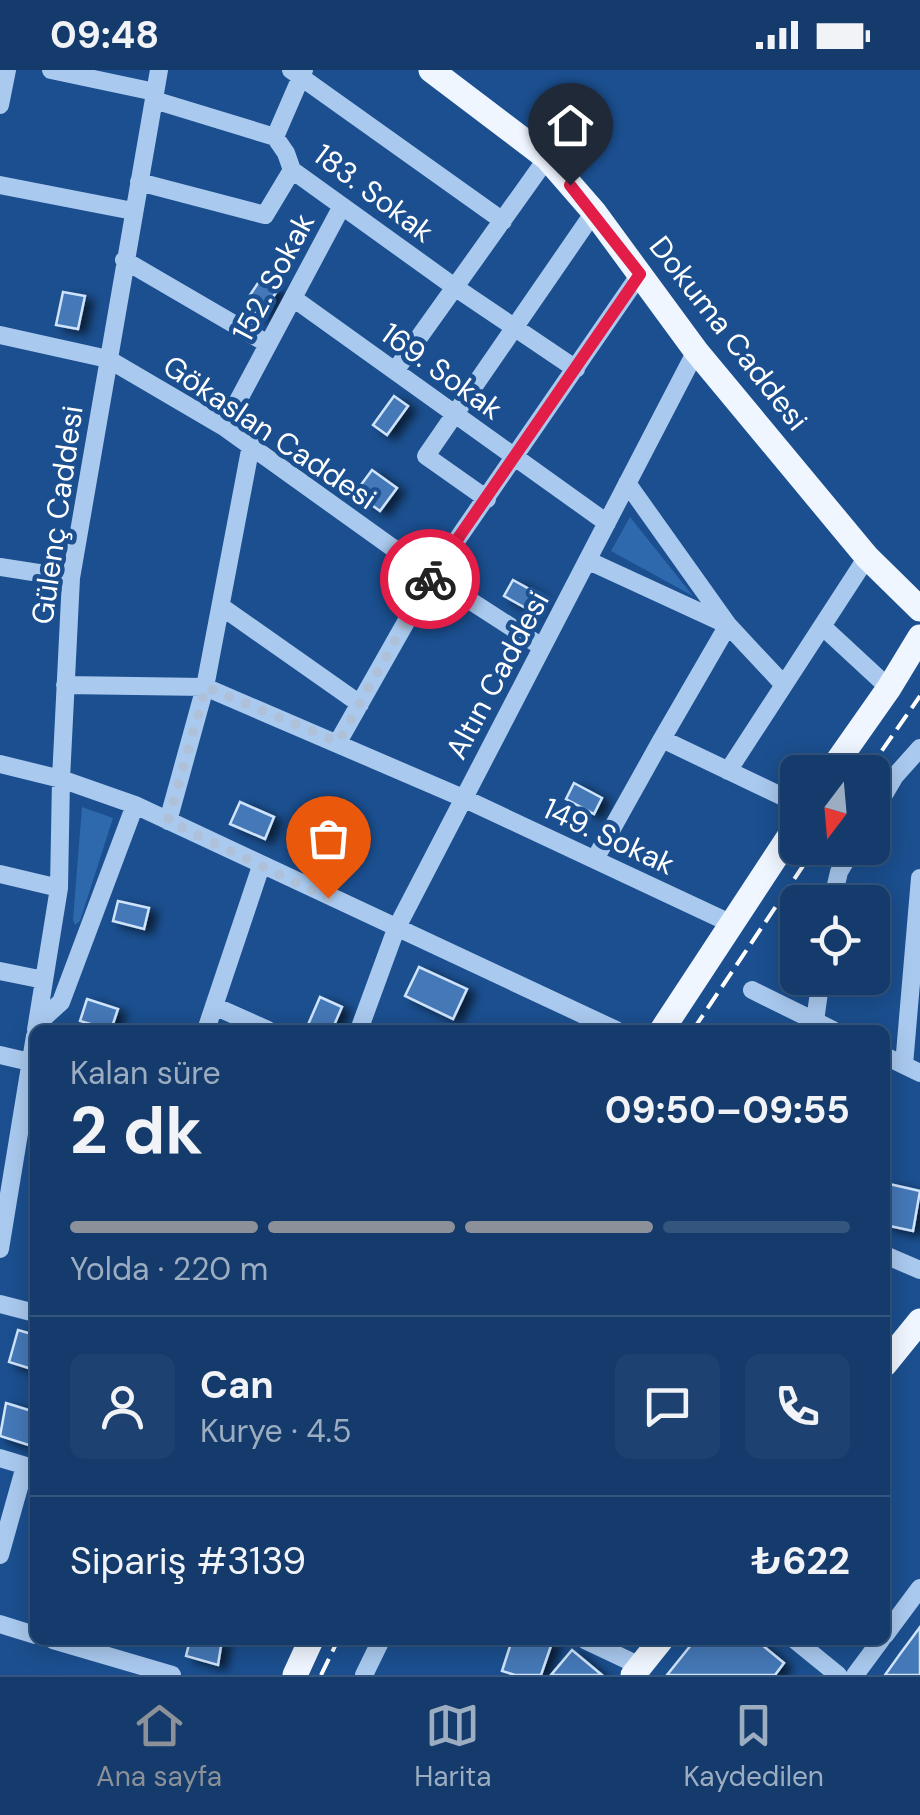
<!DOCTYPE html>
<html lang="tr">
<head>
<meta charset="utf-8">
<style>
  :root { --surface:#143b6b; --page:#1d4271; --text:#f1f3f6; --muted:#9dadc1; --line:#33557e; --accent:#8c9099 }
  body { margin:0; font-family:"DM Sans",sans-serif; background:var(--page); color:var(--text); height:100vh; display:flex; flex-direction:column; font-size:38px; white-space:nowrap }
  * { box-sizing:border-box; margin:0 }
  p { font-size:32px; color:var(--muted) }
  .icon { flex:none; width:55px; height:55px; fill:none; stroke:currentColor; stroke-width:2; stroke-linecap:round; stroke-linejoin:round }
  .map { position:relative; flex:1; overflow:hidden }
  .sheet { position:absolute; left:30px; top:955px; width:860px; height:620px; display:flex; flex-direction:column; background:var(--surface); border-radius:15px; box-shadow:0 5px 25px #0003,0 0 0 2px var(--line) }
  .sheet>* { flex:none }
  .needle { width:65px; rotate:196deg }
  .fabs { position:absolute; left:780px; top:685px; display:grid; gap:20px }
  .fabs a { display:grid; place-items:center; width:110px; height:110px; border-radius:15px; background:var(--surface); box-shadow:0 5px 25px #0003,0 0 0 2px var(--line); font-size:50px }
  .pin { position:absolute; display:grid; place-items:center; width:85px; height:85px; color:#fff; margin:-102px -42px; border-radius:50% 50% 50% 0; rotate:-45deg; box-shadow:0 0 10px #0007 }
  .pin .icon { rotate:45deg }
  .courier { position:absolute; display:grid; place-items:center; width:100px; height:100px; margin:-50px; border:8px solid #e11d48; border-radius:50%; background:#fff; color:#222; box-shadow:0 2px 12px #0007 }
  .head em { font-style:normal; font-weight:700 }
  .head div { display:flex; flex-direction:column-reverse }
  .head { display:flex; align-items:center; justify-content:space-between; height:170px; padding:0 40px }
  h1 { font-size:65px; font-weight:700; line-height:75px }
  .bar { display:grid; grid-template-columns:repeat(4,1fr); gap:15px 10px; align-content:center; height:120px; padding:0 40px }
  .bar i { height:12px; border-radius:8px; background:var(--line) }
  .bar .on { background:var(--accent) }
  .bar p { grid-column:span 4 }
  .line { display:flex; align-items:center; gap:25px; padding:0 40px; border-top:2px solid var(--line) }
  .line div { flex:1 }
  .round { display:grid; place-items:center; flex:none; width:105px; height:105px; border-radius:15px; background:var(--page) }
  .status { display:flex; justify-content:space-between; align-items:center; height:70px; padding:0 50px; background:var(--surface); direction:ltr }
  .status svg { height:28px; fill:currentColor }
  .menu { display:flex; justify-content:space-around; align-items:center; height:140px; border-top:2px solid var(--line); background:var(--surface); font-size:28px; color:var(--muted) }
  .menu a { display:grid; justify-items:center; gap:5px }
  .menu .on { color:var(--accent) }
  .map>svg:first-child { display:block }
  .green { fill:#2e69ad }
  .building { fill:#4478b7; stroke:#cfe3fa; stroke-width:2.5; filter:url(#shadow) }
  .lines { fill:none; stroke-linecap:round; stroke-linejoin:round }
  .minor { stroke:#a9c9ee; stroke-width:18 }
  .major { stroke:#f0f6ff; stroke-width:25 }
  .rail { stroke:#fff; stroke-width:4; stroke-dasharray:18 8; stroke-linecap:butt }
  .done { stroke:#afc1d8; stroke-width:10; stroke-dasharray:0 18 }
  .route { stroke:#e11d48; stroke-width:12 }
  .labels { text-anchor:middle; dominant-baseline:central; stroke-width:9; stroke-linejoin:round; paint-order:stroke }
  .street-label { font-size:30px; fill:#fff; stroke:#1b4f8f }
</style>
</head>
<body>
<div class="status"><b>09:48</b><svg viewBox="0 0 49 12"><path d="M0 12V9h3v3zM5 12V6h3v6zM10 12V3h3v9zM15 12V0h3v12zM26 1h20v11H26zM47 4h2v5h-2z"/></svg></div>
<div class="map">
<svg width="920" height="1605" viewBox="0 0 920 1605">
  <defs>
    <filter id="shadow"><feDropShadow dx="8" dy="4.5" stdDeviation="5" flood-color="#0009"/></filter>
  </defs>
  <rect width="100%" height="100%" fill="#1b4f8f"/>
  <!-- green -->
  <path class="green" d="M630 447 693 526 611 481Z
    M82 737 113 748 80 851 75 855 73 850Z"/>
  <!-- building -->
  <path class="building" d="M260 210 277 221 260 247 244 234Z
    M63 222 85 226 78 259 56 255Z
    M394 326 408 336 387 365 373 355Z
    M372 400 397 418 380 441 355 423Z
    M513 510 540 525 531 541 504 526Z
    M574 713 602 728 594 744 566 729Z
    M240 732 274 747 265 769 230 754Z
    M118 831 149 838 144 859 113 851Z
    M419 897 467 919 453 949 405 926Z
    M320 927 342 937 332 960 307 957Z
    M87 929 118 939 111 960 80 951Z
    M885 1113 920 1121 913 1161 885 1155Z
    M18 1260 35 1265V1300L9 1292Z
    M6 1333 35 1342V1377L0 1366Z
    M920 1557V1605H885L900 1584Z
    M190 1570H222L218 1595 186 1586Z
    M512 1570H553L541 1605H515L502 1601Z
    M695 1570H756L784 1593 775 1605H667Z
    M572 1580 602 1605H551Z"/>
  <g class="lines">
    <!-- minor -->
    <path class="minor" d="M51 0 155 22
      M291 0 503 151
      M154 30 275 67 286 83 292 100 456 218 576 299
      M0 35 7 0
      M275 67 304 0
      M139 112 265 145 292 100
      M0 115 133 141
      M124 190 268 274
      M293 228 607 453
      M0 265 108 289 224 357 432 506 542 577
      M395 301 547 88
      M224 357 342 136
      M627 413 728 555 784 615
      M487 429 426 386 594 142
      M589 491 728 555 662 669
      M0 497 71 508
      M222 537 360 634
      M822 556 889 618
      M65 615 205 617 463 728 732 854
      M338 672 432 506 640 204
      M0 694 61 709 135 735 616 960
      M728 701 867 487
      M872 745 895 706 920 678
      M168 751 205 617 251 375
      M595 789 662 669 798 734
      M0 804 59 818
      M832 832 839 802 853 778
      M0 901 44 910
      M752 920 833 960
      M214 936 268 960
      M815 951 821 908
      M37 954 61 932 135 735
      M36 960 59 818 61 709 71 508 159 0
      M206 960 261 796
      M359 960 396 859 696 281
      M0 985 30 992
      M885 986 920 1003
      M904 995 920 808
      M0 1179 35 966
      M885 1185 920 1200
      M0 1234 35 1243
      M0 1388 33 1398
      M0 1485 25 1396
      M0 1554 35 1565
      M885 1565 920 1518
      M53 1570 172 1605
      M585 1570 640 1596
      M795 1570 838 1605
      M364 1605 381 1570
      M855 1605 881 1570"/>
    <!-- major -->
    <path class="major" d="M431 0 547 88 594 142 696 281 867 487 920 539
      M830 702 889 618 920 567
      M662 960 798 753
      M885 1294 920 1251
      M295 1605 311 1570
      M633 1605 661 1570"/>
    <!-- rail -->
    <path class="rail" d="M867 702 920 626
      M693 960 815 778
      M321 1605 338 1570"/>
  </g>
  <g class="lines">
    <!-- done -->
    <path class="done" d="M328 828 168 751 206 617 338 672 430 509"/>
    <!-- route -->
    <path class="route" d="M430 509 640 204 570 115"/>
  </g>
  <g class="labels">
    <!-- street labels -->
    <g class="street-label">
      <text transform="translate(374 123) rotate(37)">183. Sokak</text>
      <text transform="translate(273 207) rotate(-62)">152. Sokak</text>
      <text transform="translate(729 263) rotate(52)">Dokuma Caddesi</text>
      <text transform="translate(442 301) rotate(36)">169. Sokak</text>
      <text transform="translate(270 362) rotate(34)">Gökaslan Caddesi</text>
      <text transform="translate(57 445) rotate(-82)">Gülenç Caddesi</text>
      <text transform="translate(497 605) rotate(-62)">Altın Caddesi</text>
      <text transform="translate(609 766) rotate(25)">149. Sokak</text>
    </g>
  </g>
</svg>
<div class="fabs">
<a><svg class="needle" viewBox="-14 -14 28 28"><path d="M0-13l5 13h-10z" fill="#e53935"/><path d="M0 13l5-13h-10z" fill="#9dadc1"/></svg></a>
<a><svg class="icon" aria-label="locate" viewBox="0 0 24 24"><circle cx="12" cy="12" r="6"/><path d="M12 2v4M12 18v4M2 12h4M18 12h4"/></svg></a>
</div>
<div class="pin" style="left:328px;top:828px;background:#ea580c"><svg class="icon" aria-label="bag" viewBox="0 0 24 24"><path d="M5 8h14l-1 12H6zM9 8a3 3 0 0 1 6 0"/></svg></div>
<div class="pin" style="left:570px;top:115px;background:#1f2937"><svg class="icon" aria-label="home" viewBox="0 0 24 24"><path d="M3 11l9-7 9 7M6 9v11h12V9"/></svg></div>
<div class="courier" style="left:430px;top:509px"><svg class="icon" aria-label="bike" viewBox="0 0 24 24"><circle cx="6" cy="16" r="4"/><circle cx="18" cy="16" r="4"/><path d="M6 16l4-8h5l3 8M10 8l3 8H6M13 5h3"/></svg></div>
<section class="sheet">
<div class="head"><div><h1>2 dk</h1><p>Kalan süre</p></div><em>09:50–09:55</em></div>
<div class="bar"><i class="on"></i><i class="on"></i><i class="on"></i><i></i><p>Yolda · 220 m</p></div>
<div class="line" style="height:180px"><a class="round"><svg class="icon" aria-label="person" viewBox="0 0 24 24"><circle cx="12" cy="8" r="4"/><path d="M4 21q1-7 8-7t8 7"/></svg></a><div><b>Can</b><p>Kurye · 4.5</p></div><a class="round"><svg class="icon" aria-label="chat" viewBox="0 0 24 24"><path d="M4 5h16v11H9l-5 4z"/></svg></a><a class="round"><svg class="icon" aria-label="phone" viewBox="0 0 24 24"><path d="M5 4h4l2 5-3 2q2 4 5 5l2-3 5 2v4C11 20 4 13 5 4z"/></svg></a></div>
<div class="line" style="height:130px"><div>Sipariş #3139</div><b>₺622</b></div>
</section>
</div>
<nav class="menu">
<a class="on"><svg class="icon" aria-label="home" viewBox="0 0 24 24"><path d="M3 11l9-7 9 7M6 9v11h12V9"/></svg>Ana sayfa</a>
<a><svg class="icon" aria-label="map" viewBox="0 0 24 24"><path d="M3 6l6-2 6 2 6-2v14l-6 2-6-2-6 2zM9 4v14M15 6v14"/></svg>Harita</a>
<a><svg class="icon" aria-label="saved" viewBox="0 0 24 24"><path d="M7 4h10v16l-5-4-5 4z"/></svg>Kaydedilen</a>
</nav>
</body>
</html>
